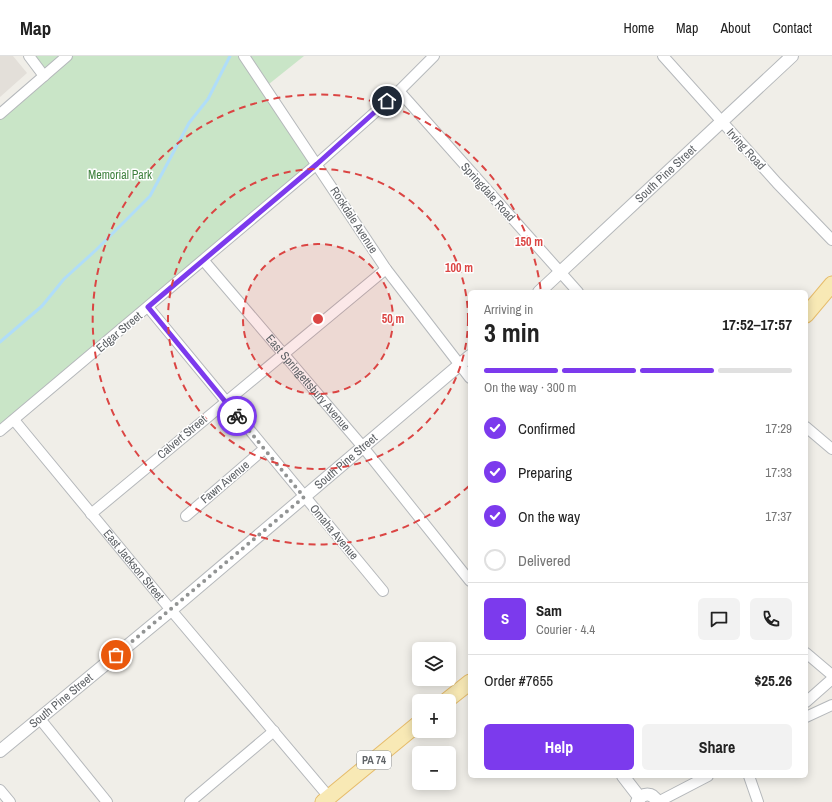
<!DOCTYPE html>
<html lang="en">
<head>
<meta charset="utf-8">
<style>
  :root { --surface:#fff; --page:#f2f2f2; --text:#222; --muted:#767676; --line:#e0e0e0; --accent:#7c3aed }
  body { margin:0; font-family:"Archivo Narrow",sans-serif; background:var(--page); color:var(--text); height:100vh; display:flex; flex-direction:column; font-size:15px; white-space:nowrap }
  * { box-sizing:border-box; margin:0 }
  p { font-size:13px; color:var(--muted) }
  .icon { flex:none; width:22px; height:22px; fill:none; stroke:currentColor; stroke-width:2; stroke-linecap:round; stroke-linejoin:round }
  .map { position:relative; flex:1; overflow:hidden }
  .panel { position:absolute; left:468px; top:234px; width:340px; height:488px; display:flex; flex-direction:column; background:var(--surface); border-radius:6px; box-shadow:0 2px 10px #0003 }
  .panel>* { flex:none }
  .fabs { position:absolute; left:412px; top:586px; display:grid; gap:8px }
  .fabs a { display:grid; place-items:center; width:44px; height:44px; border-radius:6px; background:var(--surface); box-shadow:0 2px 10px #0003; font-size:20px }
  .pin { position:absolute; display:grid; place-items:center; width:34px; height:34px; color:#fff; margin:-17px; border:2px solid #fff; border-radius:50%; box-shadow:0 1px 4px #0007 }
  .courier { position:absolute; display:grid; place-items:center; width:40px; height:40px; margin:-20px; border:3px solid #7c3aed; border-radius:50%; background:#fff; color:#222; box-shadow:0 1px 5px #0007 }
  .overview em { font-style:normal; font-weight:700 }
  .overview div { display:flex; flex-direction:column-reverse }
  .overview { display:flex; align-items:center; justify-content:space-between; height:68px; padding:0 16px }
  h1 { font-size:26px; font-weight:700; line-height:30px }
  .bar { display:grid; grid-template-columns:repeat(4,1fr); gap:6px 4px; align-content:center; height:48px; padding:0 16px }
  .bar i { height:5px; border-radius:3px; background:var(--line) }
  .bar .on { background:var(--accent) }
  .bar p { grid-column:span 4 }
  .line { display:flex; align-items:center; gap:10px; padding:0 16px; border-top:1px solid var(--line) }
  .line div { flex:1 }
  .round { display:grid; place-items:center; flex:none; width:42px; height:42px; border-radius:6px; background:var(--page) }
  ol { padding:0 16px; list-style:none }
  li { display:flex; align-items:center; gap:12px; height:44px }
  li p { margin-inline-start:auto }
  li .icon { padding:4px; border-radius:50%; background:var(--accent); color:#fff; stroke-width:4 }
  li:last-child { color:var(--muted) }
  li i { width:22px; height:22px; border:2px solid var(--line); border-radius:50% }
  .button { display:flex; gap:8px; margin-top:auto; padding:8px 16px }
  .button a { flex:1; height:46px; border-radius:6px; background:var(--accent); color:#fff; font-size:16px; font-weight:700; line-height:46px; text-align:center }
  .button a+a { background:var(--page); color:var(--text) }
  header { display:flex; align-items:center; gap:24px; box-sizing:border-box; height:56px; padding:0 20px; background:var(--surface); border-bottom:1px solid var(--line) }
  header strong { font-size:19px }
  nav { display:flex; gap:22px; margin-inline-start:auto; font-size:14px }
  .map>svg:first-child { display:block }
  .education { fill:#e3dfd9 }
  .green { fill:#c9e5c7 }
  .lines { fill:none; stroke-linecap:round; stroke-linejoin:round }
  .stream { stroke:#b0ddf8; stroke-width:3 }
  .minor-casing { stroke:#b5b8bb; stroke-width:12 }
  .tertiary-casing { stroke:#b5b8bb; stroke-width:14 }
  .primary-casing { stroke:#e6bc6b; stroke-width:17 }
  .minor { stroke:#fff; stroke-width:10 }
  .tertiary { stroke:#fff; stroke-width:12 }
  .primary { stroke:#f8e9b5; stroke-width:15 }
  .done { stroke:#929494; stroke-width:4; stroke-dasharray:0 7.2 }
  .route { stroke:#7c3aed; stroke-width:5 }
  .ring { fill:none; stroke:#db4543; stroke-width:2; stroke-dasharray:7 5 }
  .labels { text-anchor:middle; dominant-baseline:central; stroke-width:3; stroke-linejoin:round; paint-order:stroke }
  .shield { fill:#fff; stroke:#8f9295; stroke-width:1 }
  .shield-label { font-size:11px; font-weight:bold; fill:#5f6367 }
  .street-label { font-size:12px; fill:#5f6367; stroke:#fff }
  .park-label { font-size:12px; fill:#3e803d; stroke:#fff }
  .centre { fill:#db4543; stroke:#fff; stroke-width:2 }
  .ring-label { font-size:12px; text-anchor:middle; font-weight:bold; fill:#db4543; stroke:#fff; stroke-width:3; stroke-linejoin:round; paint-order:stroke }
</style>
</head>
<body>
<header>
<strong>Map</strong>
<nav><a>Home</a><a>Map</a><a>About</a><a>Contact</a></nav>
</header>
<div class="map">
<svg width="832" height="746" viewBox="0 0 832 746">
  <rect width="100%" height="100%" fill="#f0eee8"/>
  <!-- education -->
  <path class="education" d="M0 0H13L27 17 0 41Z"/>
  <!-- green -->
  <path class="green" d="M29 0H304L264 32 317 108 0 375V58L44 20Z"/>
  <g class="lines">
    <!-- stream -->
    <path class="stream" d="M0 286 42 250 64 223 96 194 150 140 189 67 208 43 230 0"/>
    <defs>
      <g id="minor">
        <path d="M29 0 44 20"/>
        <path d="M244 0 386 213 470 322"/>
        <path d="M663 0 777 127 832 184"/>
        <path d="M399 35 578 236"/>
        <path d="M0 58 67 0"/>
        <path id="s1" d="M204 205 363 391 470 525"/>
        <path d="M148 251 383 535"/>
        <path id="s2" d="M14 364 171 554 329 741"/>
        <path d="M806 371 832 393"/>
        <path d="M0 375 317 108 399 35 434 0"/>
        <path d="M91 458 386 213"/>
        <path d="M186 460 264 393"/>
        <path d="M806 597 832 619"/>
        <path d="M806 646 832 623"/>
        <path d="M806 661 832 649"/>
        <path d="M40 663 107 746"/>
        <path d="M749 720 758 746"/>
        <path d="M0 734 10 746"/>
        <path d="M190 746 274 675"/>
        <path d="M658 746 708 720"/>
      </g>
      <g id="tertiary">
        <path id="s3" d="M539 236 792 0"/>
        <path id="s4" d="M0 695 171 554 470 300"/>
        <path d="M623 720 640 742"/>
        <path d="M637 746C642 736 653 736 657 746"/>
      </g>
      <path id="primary" d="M806 259 832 228
        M446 645 470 626
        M323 746 419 667"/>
    </defs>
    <!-- minor casing -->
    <use href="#minor" class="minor-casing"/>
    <!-- tertiary casing -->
    <use href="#tertiary" class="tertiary-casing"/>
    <!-- primary casing -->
    <use href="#primary" class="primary-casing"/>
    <!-- minor -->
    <use href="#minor" class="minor"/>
    <!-- tertiary -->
    <use href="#tertiary" class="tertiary"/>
    <!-- primary -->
    <use href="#primary" class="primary"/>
  </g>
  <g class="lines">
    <!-- done -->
    <path class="done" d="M116 599 304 441 237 360"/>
    <!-- route -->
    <path class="route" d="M237 360 148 251 317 108 387 45"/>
  </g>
  <!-- distance rings -->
  <circle cx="318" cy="263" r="75" fill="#db4543" fill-opacity=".12"/>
  <g class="ring">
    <circle cx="318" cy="263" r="75"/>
    <circle cx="318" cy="263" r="150"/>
    <path d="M469 430A225 225 0 1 1 541 236"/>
  </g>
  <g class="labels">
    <!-- shield labels -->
    <rect class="shield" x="357" y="695" width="34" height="18" rx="3"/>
    <g class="shield-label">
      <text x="374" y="704">PA 74</text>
    </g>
    <!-- street labels -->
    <g class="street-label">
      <text transform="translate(746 93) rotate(48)">Irving Road</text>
      <text stroke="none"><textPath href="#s3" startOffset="173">South Pine Street</textPath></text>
      <text transform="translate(488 136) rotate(48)">Springdale Road</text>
      <text transform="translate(354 164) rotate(57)">Rockdale Avenue</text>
      <text transform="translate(119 276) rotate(-40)">Edgar Street</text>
      <text stroke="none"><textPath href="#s1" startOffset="160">East Springettsbury Avenue</textPath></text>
      <text transform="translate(182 381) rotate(-40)">Calvert Street</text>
      <text stroke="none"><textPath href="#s4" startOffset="451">South Pine Street</textPath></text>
      <text transform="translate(225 426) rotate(-40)">Fawn Avenue</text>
      <text transform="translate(334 476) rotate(50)">Omaha Avenue</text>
      <text stroke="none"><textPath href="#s2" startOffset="188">East Jackson Street</textPath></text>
      <text stroke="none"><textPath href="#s4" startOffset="79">South Pine Street</textPath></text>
    </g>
    <!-- park labels -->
    <g class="park-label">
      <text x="120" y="119">Memorial Park</text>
    </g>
  </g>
  <circle cx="318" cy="263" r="6" class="centre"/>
  <g class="ring-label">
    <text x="529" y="190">150 m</text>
    <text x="459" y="216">100 m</text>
    <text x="393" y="267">50 m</text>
  </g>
</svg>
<div class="fabs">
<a><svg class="icon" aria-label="layers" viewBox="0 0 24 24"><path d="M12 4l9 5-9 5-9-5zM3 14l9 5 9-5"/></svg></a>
<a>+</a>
<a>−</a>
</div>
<div class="pin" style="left:116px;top:599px;background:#ea580c"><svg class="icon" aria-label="bag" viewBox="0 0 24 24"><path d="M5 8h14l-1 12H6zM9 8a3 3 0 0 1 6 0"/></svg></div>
<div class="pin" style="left:387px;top:45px;background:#1f2937"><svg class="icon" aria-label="home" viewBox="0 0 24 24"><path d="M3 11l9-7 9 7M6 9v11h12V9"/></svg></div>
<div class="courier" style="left:237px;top:360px"><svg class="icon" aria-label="bike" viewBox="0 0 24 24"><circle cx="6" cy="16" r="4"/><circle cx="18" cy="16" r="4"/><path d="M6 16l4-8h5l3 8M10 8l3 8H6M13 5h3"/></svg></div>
<section class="panel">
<div class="overview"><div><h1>3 min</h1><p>Arriving in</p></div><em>17:52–17:57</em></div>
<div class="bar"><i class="on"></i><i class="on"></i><i class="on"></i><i></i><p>On the way · 300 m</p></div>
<ol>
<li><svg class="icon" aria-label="check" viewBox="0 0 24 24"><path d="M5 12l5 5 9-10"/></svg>Confirmed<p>17:29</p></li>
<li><svg class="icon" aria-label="check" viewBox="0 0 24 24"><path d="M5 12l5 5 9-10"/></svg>Preparing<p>17:33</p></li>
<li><svg class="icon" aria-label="check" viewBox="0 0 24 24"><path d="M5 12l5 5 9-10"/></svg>On the way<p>17:37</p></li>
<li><i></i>Delivered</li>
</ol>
<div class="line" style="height:72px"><b class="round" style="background:var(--accent);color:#fff">S</b><div><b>Sam</b><p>Courier · 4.4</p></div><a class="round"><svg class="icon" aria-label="chat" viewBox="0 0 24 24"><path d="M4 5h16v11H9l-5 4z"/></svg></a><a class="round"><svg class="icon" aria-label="phone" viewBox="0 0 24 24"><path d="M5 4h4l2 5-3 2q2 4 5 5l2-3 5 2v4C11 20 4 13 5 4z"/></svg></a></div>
<div class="line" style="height:52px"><div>Order #7655</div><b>$25.26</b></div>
<div class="button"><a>Help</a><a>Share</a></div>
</section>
</div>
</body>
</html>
